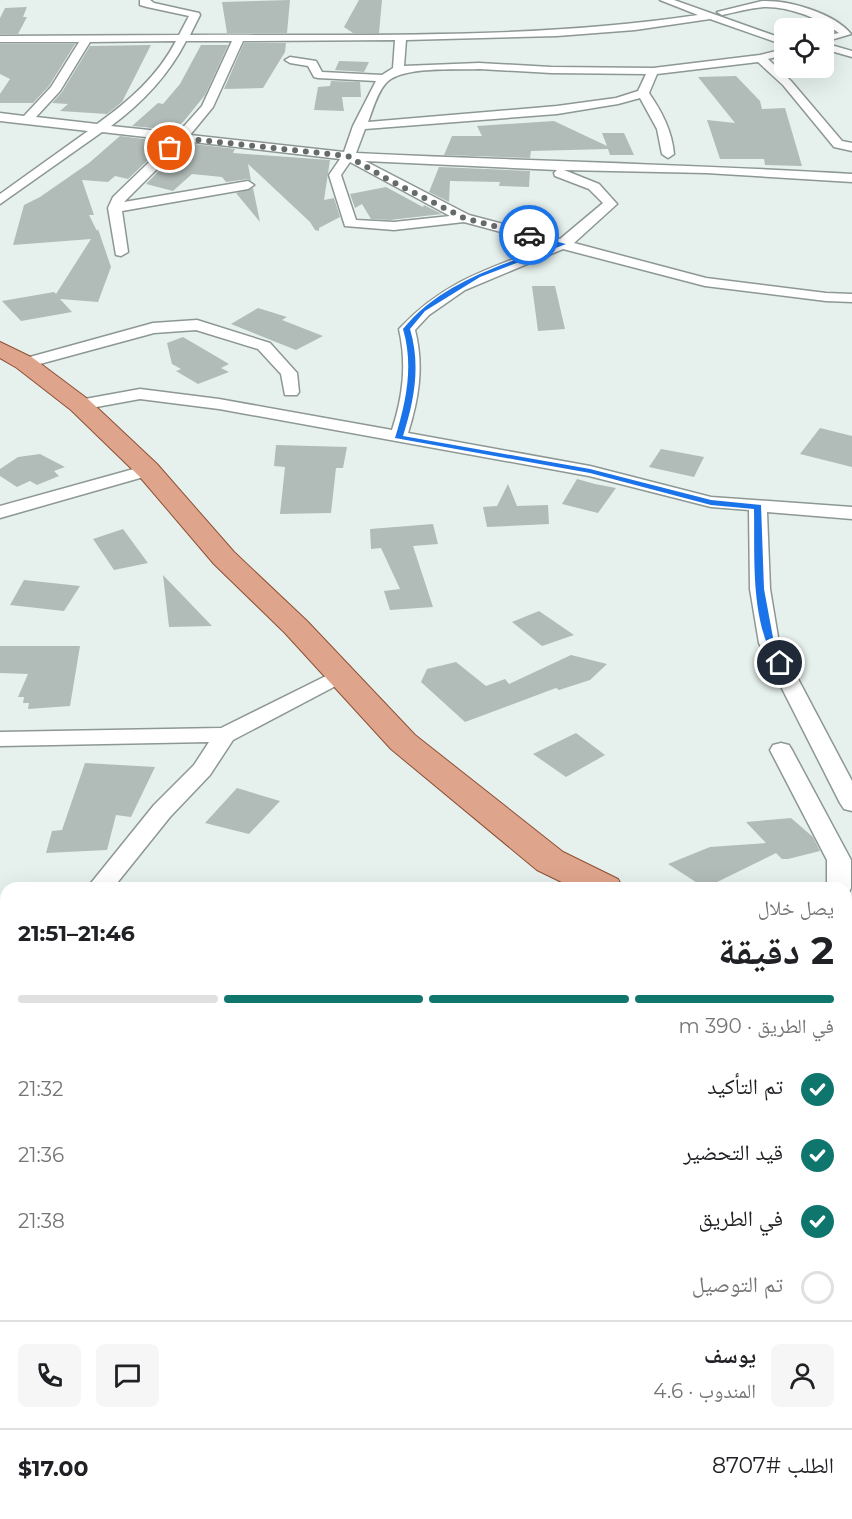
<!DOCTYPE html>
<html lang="ar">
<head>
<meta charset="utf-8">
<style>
  :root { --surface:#fff; --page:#f6f6f6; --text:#202124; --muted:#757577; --line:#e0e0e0; --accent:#0f766e }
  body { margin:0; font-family:Montserrat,"Noto Naskh Arabic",sans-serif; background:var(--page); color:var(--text); direction:rtl; height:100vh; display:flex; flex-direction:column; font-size:22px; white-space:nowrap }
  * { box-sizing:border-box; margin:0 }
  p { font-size:20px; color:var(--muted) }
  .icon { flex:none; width:33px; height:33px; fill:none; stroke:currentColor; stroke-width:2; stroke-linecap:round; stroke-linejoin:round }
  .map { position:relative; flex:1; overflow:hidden; direction:ltr }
  .sheet { position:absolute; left:0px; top:882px; width:852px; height:638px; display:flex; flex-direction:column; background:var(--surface); border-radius:18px 18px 0 0; box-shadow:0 6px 24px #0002; direction:rtl }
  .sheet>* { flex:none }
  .buttons { position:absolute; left:774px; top:18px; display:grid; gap:12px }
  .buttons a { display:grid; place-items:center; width:60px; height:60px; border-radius:9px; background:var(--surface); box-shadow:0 6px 24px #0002; font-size:30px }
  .pin { position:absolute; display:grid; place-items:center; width:51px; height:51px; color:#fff; margin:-26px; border:3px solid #fff; border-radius:50%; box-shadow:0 2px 6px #0007 }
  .courier { position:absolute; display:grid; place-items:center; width:60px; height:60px; margin:-30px; border:4px solid #1a73e8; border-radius:50%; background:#fff; color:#222; box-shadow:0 2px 8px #0007 }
  .summary em { font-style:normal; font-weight:700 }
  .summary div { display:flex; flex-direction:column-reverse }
  .summary { display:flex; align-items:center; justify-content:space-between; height:102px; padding:0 18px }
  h1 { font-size:39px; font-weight:700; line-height:45px }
  .bar { display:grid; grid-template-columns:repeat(4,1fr); gap:9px 6px; align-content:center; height:72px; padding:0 18px }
  .bar i { height:8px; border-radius:4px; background:var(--line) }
  .bar .selected { background:var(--accent) }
  .bar p { grid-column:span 4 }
  .line { display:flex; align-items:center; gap:15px; padding:0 18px; border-top:2px solid var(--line) }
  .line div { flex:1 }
  .round { display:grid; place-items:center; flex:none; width:63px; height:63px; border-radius:9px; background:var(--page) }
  ol { padding:0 18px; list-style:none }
  li { display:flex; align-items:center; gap:18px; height:66px }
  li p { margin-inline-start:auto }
  li .icon { padding:6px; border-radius:50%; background:var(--accent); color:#fff; stroke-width:4 }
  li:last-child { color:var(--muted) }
  li i { width:33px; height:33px; border:3px solid var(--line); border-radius:50% }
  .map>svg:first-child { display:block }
  .building { fill:#b1bbb8 }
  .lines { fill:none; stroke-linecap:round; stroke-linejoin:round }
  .minor-casing { stroke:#8d9793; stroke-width:3 }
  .primary-casing { stroke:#8e5035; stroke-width:2 }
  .minor { fill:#fff; fill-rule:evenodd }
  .primary { fill:#dfa58c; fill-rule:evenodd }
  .route { fill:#1a73e8 }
  .done { stroke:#656b69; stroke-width:6; stroke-dasharray:0 10.8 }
</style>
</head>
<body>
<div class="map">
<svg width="852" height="1519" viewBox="0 0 852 1519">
  <rect width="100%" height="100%" fill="#e6f1ed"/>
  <!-- building -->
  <path class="building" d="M290 0 287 33H227L222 2Z
    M359 0H382L379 33H353L344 27Z
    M27 7 23 17H27L18 34H0V18L5 8Z
    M244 43H286L285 52 263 88 224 89Z
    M0 44H75L49 86 33 103H0V94L10 79 0 74Z
    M151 45 122 102 107 114 60 111 68 104 52 103 62 92 90 46Z
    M201 45H228L205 95 184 121 173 130 132 126 158 103 163 104 180 84Z
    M339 61 369 62 364 72 335 70Z
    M736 76 760 101 762 109 785 108 802 166 765 165 764 159H720L707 120 735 123 698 77Z
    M331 81 360 82 361 97H342L344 111 314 110 318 87 330 86Z
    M554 121 607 146 602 133H624L634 155H610L608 149 531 151 530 158 444 155 452 136H482L477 126Z
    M120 136 167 142 128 179 115 176 108 182 82 180 94 215H89L97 231 98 229 111 267 98 302 60 299 72 312 21 321 2 301 54 292 56 294 91 239 13 245 24 205 40 197 89 163Z
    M186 143 235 149 233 153 330 160 324 200 334 198 340 217 319 228V231L315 230 310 222 248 164 251 181 248 179 226 182 222 177 192 174 173 191 146 184Z
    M439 167 530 171 529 187 499 186 500 182 450 181 449 202 429 192Z
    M386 187 423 207 424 205 442 214 390 220 371 219 362 204 355 208 350 194Z
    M253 188 260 222 236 193Z
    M532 286H555L565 329 538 331Z
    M258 308 287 317 282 320 323 336 296 350 231 324Z
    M183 337 229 364 221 368 229 372 198 384 176 371 181 369 172 364 167 343Z
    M820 428 852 436V467L800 454Z
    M276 445 347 447 343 468H336L331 513 280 514 285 467 274 466Z
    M661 449 704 457 694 477 649 467Z
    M40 454 65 467 54 471 59 476 37 485 30 481 17 487 0 476V469L18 457Z
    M577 479 595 484 616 488 598 513 562 504Z
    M508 484 517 506 548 505 549 524 487 527 483 507 497 506Z
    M433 524 438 544 413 546 433 607 390 610 384 591 400 589 381 548 371 549 370 529Z
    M123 529 148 563 114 570 93 539Z
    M163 575 212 626 169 627Z
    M24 580 80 586 64 611 10 605Z
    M539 611 574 635 542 646 512 622Z
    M0 646H80L70 706 28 709 29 703H23L24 697H18L28 674 0 673Z
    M571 655 607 664 590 680 559 690 556 688 465 722 421 682 427 669 456 662 486 686 505 679 509 684Z
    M576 733 605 755 566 777 533 754Z
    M85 763 155 767 131 817 116 815 107 850 46 853 52 831 62 830Z
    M237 788 280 801 249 834 205 823Z
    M791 818 813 837 820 851 788 859H782L776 853 705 888 668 864 710 847 766 843 746 822Z"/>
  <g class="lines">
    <defs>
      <path id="minor" d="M140 0H150L154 3 199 13 200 15 190 35C359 34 530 40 698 15L660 0H674L784 39V45L710 19 635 30 557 36 406 40 404 66 479 63 551 67 653 68 760 55 784 49V55L768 59 791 81 842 141 852 143V151L834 147 783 85 758 62 657 74 649 93C662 112 672 131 674 154L668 158 662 154 657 129 640 98 618 104 557 114 365 129 356 153C521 161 687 164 852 174V182L706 173 564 170 599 184 617 204 574 243 706 278 826 293 852 294V302L826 301 705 286 563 249 465 290 429 315 415 330C424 365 419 398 408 433L590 466 711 497 852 507V519L767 512 770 589 779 643 852 781V811L844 809 840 803 759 643 750 589 749 510 711 507 589 476 219 409 140 399 80 410 74 409 72 405 74 401 140 389 219 399 392 430C403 396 407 364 399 329L402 326C447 279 491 269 549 245L464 222 394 230 345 226 329 175 340 159 185 141 124 202 248 181 254 185 248 189 122 211 128 252 121 256 116 255 108 208 113 197 172 140 102 132 0 204V194L88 131 0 121V113L24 116 51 87 79 42H0V36L179 35 189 16 147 7 140 5ZM395 40 393 68 382 75 322 72 316 61 290 57 285 60 290 63 308 66 314 77 318 78 376 81 353 126 344 152 190 135 213 107 243 41ZM176 41C157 77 129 101 97 124L36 117 60 91 90 42ZM186 41H232L202 106 178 133 111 126C142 103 168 76 186 41ZM479 69 551 73 646 74 638 91 616 98 557 106 368 122C373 109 377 93 386 83 401 66 456 70 479 69ZM365 161 557 170 554 173 555 176 589 189 603 203 560 239 469 215ZM350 162 450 216 394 222 356 220 341 175Z
        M762 1C789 0 834 13 851 34L824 42V36L839 33C820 18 787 6 764 7 750 8 736 12 722 15L717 12Z
        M824 43 852 51V57L824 49Z
        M197 320 270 343 297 373 299 392 297 395H285L281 374 258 349 196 330 154 333 25 368 17 363 19 360 153 323Z
        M148 465 154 466 157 470 154 474 0 518V506Z
        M340 669 347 670 351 675 347 680 233 740 210 775 170 817 113 888H87L154 805 194 765 209 742 0 746V732L221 728Z
        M781 743 789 745 792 750 851 860V888L848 894 846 888H827V860L770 750 773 745Z
        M6 1031V1062L0 1064V1033Z"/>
      <path id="primary" d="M0 342 33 358 89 400 157 464 234 552 307 621 415 735 563 852 618 879 623 888H574L537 870 391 749 285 633 214 564 139 476 71 410 17 368 0 358Z
        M846 987 852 989V1019L846 1017Z"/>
    </defs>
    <!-- minor casing -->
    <use href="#minor" class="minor-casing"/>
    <!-- primary casing -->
    <use href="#primary" class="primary-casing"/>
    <!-- minor -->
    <use href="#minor" class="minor"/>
    <!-- primary -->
    <use href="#primary" class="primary"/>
  </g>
  <!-- route -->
  <path class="route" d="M527 234 566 244 480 277 425 311 410 329C421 366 414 401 403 436L590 469 711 500 761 505 764 589 774 643 785 663 783 665H777C750 620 755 560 754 509L711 505 590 473 395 438C406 402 414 366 403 329 441 282 502 265 556 245L527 237Z"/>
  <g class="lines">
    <!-- done -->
    <path class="done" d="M170 148 181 138 348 156 387 179 464 218 529 235"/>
  </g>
</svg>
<div class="buttons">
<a><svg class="icon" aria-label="locate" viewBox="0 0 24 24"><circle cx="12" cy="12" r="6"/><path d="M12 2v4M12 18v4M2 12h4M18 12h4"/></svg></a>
</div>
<div class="pin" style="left:170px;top:148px;background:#ea580c"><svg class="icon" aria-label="bag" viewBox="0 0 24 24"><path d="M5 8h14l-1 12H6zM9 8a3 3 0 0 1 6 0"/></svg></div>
<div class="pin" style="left:780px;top:663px;background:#1f2937"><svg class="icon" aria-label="home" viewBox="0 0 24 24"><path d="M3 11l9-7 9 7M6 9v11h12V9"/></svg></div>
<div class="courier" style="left:529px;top:235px"><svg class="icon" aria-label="car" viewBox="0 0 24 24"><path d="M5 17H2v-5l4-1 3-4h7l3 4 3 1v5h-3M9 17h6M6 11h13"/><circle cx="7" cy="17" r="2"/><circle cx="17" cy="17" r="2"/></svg></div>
<section class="sheet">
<div class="summary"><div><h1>2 دقيقة</h1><p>يصل خلال</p></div><em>21:46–21:51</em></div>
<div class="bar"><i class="selected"></i><i class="selected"></i><i class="selected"></i><i></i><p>في الطريق · 390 m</p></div>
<ol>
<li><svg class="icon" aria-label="check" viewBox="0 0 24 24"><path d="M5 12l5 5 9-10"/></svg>تم التأكيد<p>21:32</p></li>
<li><svg class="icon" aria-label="check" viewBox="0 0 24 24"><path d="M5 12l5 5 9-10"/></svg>قيد التحضير<p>21:36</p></li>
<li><svg class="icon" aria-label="check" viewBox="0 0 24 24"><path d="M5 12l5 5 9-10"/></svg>في الطريق<p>21:38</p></li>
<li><i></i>تم التوصيل</li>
</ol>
<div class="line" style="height:108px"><a class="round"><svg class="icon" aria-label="person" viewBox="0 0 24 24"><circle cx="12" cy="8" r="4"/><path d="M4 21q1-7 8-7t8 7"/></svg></a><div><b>يوسف</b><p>المندوب · 4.6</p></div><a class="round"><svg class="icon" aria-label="chat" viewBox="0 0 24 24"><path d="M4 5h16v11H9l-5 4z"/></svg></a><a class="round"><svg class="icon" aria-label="phone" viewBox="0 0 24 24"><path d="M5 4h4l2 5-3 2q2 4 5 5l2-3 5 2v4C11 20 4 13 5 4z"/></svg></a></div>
<div class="line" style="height:78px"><div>الطلب #8707</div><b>$17.00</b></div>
</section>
</div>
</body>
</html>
